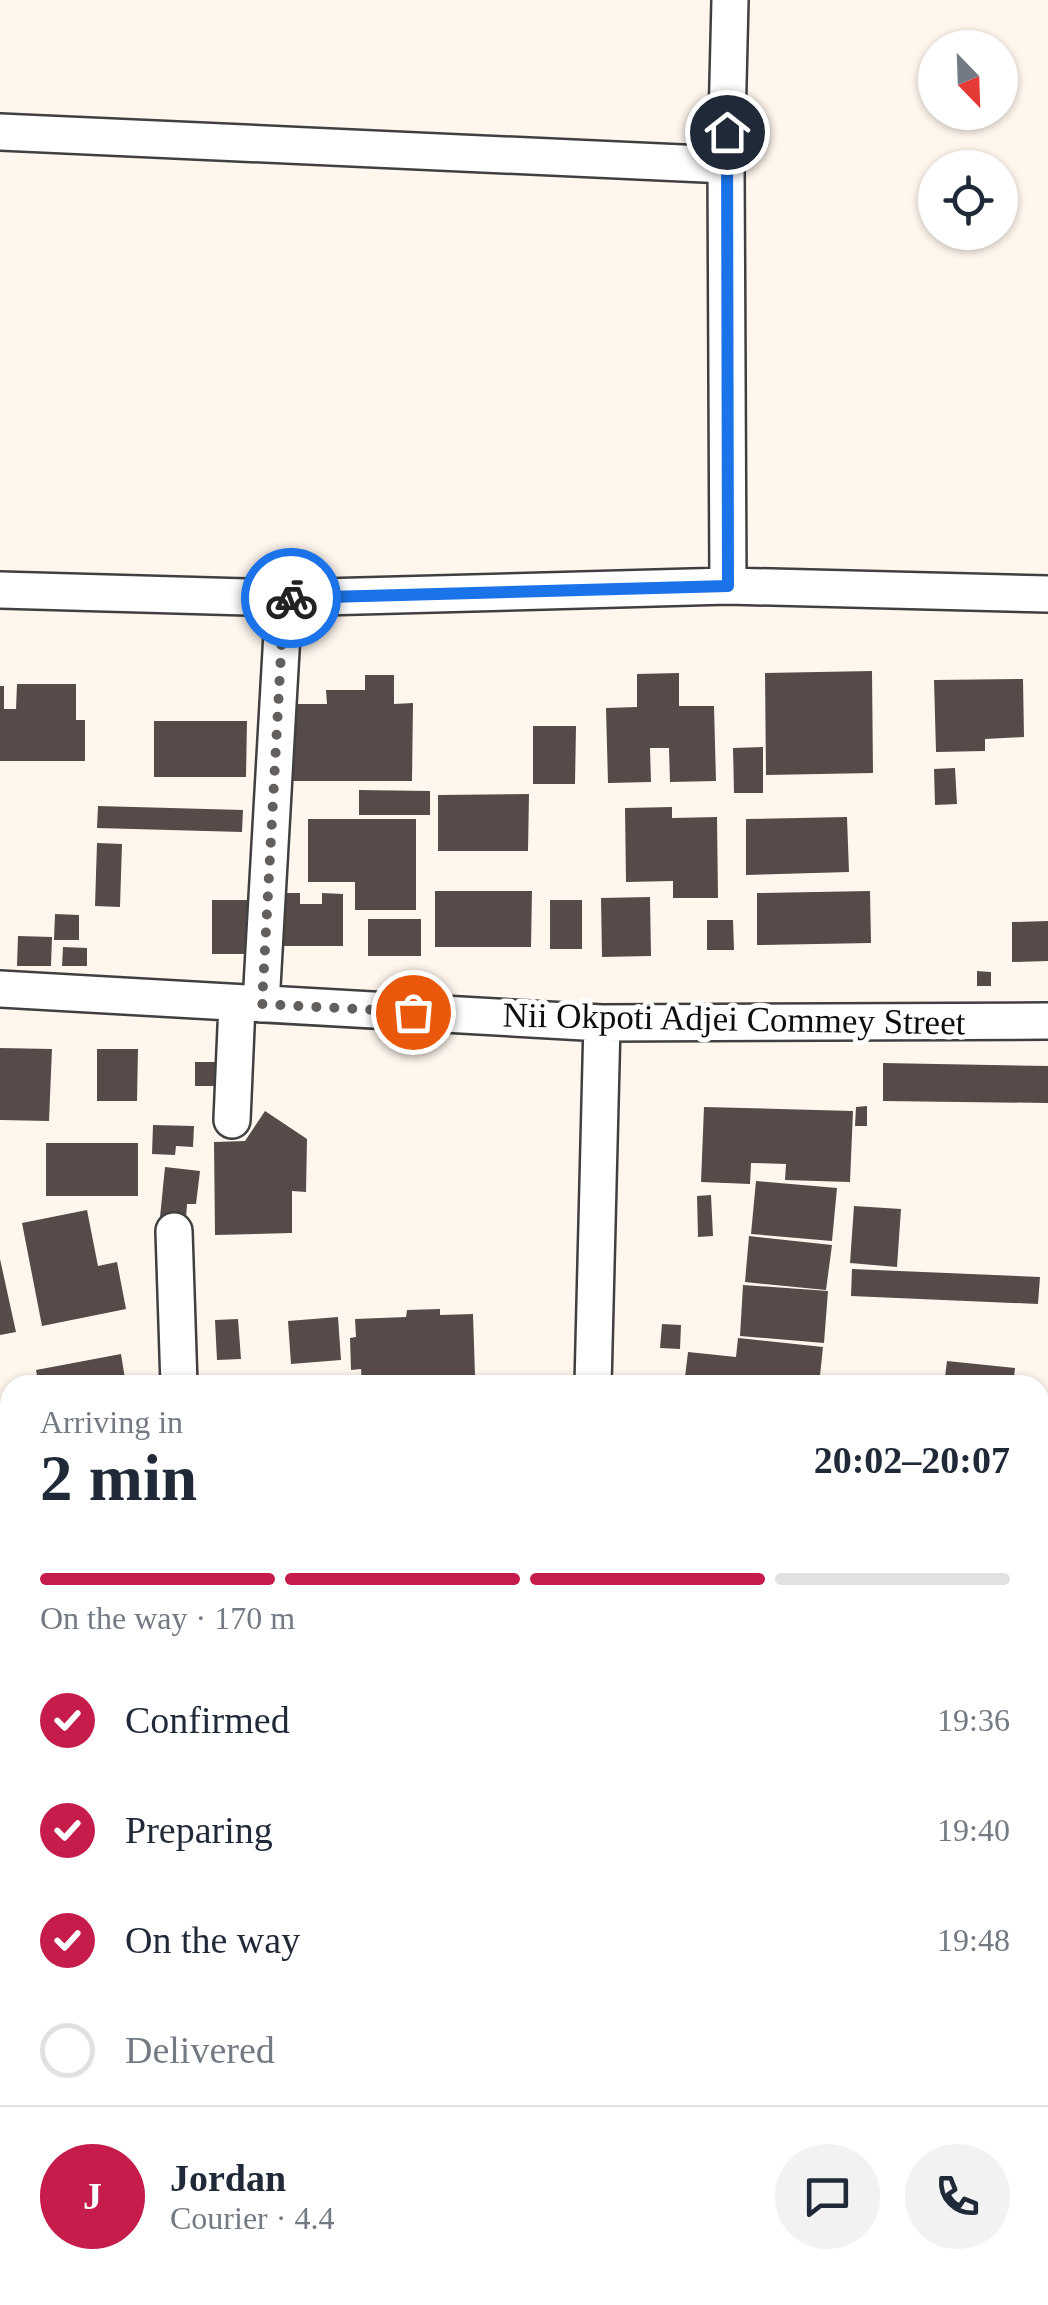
<!DOCTYPE html>
<html lang="en">
<head>
<meta charset="utf-8">
<style>
  :root { --surface:#fff; --page:#f2f2f3; --text:#1f2937; --muted:#747a83; --line:#e0e1e3; --accent:#c61c4c }
  body { margin:0; font-family:Georgia,serif; background:var(--page); color:var(--text); height:100vh; display:flex; flex-direction:column; font-size:38px; white-space:nowrap }
  * { box-sizing:border-box; margin:0 }
  p { font-size:32px; color:var(--muted) }
  .icon { flex:none; width:55px; height:55px; fill:none; stroke:currentColor; stroke-width:2; stroke-linecap:round; stroke-linejoin:round }
  .map { position:relative; flex:1; overflow:hidden }
  .details { position:absolute; left:0px; top:1375px; width:1050px; height:930px; display:flex; flex-direction:column; background:var(--surface); border-radius:30px 30px 0 0; box-shadow:0 2px 8px #0004 }
  .details>* { flex:none }
  .needle { width:65px; rotate:157deg }
  .controls { position:absolute; left:918px; top:30px; display:grid; gap:20px }
  .controls a { display:grid; place-items:center; width:100px; height:100px; border-radius:50%; background:var(--surface); box-shadow:0 2px 8px #0004; font-size:50px }
  .pin { position:absolute; display:grid; place-items:center; width:85px; height:85px; color:#fff; margin:-42px; border:5px solid #fff; border-radius:50%; box-shadow:0 2px 10px #0007 }
  .courier { position:absolute; display:grid; place-items:center; width:100px; height:100px; margin:-50px; border:8px solid #1a73e8; border-radius:50%; background:#fff; color:#222; box-shadow:0 2px 12px #0007 }
  .headline em { font-style:normal; font-weight:800 }
  .headline div { display:flex; flex-direction:column-reverse }
  .headline { display:flex; align-items:center; justify-content:space-between; height:170px; padding:0 40px }
  h1 { font-size:65px; font-weight:800; line-height:75px }
  .bar { display:grid; grid-template-columns:repeat(4,1fr); gap:15px 10px; align-content:center; height:120px; padding:0 40px }
  .bar i { height:12px; border-radius:8px; background:var(--line) }
  .bar .selected { background:var(--accent) }
  .bar p { grid-column:span 4 }
  .line { display:flex; align-items:center; gap:25px; padding:0 40px; border-top:2px solid var(--line) }
  .line div { flex:1 }
  .round { display:grid; place-items:center; flex:none; width:105px; height:105px; border-radius:52px; background:var(--page) }
  ol { padding:0 40px; list-style:none }
  li { display:flex; align-items:center; gap:30px; height:110px }
  li p { margin-inline-start:auto }
  li .icon { padding:10px; border-radius:50%; background:var(--accent); color:#fff; stroke-width:4 }
  li:last-child { color:var(--muted) }
  li i { width:55px; height:55px; border:5px solid var(--line); border-radius:50% }
  .map>svg:first-child { display:block }
  .building { fill:#574b49 }
  .lines { fill:none; stroke-linecap:round; stroke-linejoin:round }
  .minor-casing { stroke:#404040; stroke-width:40 }
  .minor { stroke:#fff; stroke-width:35 }
  .done { stroke:#625f5c; stroke-width:10; stroke-dasharray:0 18 }
  .route { stroke:#1a73e8; stroke-width:12 }
  .labels { text-anchor:middle; dominant-baseline:central; stroke-width:10; stroke-linejoin:round; paint-order:stroke }
  .street-label { font-size:35px; fill:#0d0d0d; stroke:#fff }
</style>
</head>
<body>
<div class="map">
<svg width="1048" height="2305" viewBox="0 0 1048 2305">
  <rect width="100%" height="100%" fill="#fff7ee"/>
  <!-- building -->
  <path class="building" d="M872 671 873 773 766 775 765 673Z
    M679 673V706H714L716 781 670 782 669 748H650L651 782 608 783 606 708 637 707V674Z
    M365 675H394V704L413 703 412 781H290V704H327L326 690H365Z
    M1023 679 1024 737 985 739V751L936 752 934 680Z
    M17 684H76V720H85V761H0V686H4V709H16Z
    M154 721H247L246 777H154Z
    M533 726H576L575 784H533Z
    M763 747V793H734L733 748Z
    M955 768 957 804 935 805 934 769Z
    M359 790 430 791V815H359Z
    M529 794 528 851H438V795Z
    M98 806 243 810 242 832 97 828Z
    M672 807V818L717 817 718 898H673V881L626 882 625 808Z
    M847 817 849 872 746 875V819Z
    M308 819H416V910H355V882H308Z
    M97 843 122 844 120 907 95 906Z
    M435 891H532L531 947H435Z
    M870 891 871 943 757 945V893Z
    M272 893H300V904H322V893L343 894V946H281Z
    M650 897 651 956 602 957 601 898Z
    M212 900H249V954H212Z
    M550 900H582V949H550Z
    M55 914 79 915V940H54Z
    M368 919H421V956H368Z
    M707 920H733L734 950H707Z
    M1048 921V961L1012 962V922Z
    M18 936 52 937 51 966H17Z
    M63 947 87 948V966H62Z
    M977 971 991 972V986H977Z
    M0 1048 52 1049 49 1121 0 1120Z
    M97 1049H138L137 1101H97Z
    M195 1062H217V1086H195Z
    M883 1063 1048 1066V1103L883 1101Z
    M867 1106V1126H855L856 1107Z
    M704 1107 853 1111 850 1182 785 1180 786 1164 751 1163 750 1184 701 1182Z
    M265 1111 307 1139 306 1192 292 1191V1233L215 1235 214 1142 245 1141Z
    M153 1125 194 1126 193 1147 176 1146 175 1155 152 1154Z
    M46 1143H138V1196H46Z
    M165 1167 200 1171 196 1204H187L186 1219 160 1217Z
    M756 1181 837 1188 832 1241 751 1234Z
    M711 1195 713 1236 698 1237 697 1196Z
    M854 1206 901 1209 897 1267 850 1263Z
    M87 1210 98 1266 117 1262 126 1309 42 1326 22 1223Z
    M749 1236 832 1245 826 1290 745 1282Z
    M0 1259 16 1332 0 1335Z
    M852 1269 1040 1277 1038 1304 851 1296Z
    M743 1285 828 1291 824 1343 740 1336Z
    M440 1309V1315L473 1314 475 1375 462 1376 463 1385H362L361 1369 351 1370 350 1338 356 1337 355 1319 406 1317 407 1310Z
    M338 1317 341 1360 291 1364 288 1321Z
    M238 1319 241 1359 217 1360 215 1320Z
    M662 1324 681 1325 680 1349 660 1348Z
    M738 1338 823 1347 819 1385H684L688 1352 736 1357Z
    M121 1354 126 1385H39L36 1370Z
    M947 1361 1015 1368 1013 1385H944Z
    M1040 1591H1048V1640H1040Z
    M0 1719 9 1721 1 1753H0Z
    M1040 1985 1048 1986V2036L1040 2035Z
    M1040 2070 1048 2071V2152L1040 2151Z
    M1040 2153 1048 2154V2179L1040 2178Z
    M2 2234 10 2238V2295H47L41 2305H0Z
    M256 2295H354L349 2305H269L254 2299Z"/>
  <g class="lines">
    <defs>
      <path id="minor" d="M0 132 726 165
        M728 586 726 165 730 0
        M0 590 284 598 728 586 1048 594
        M0 989 602 1023 1048 1021
        M261 1004 284 598
        M232 1120 237 1004
        M174 1231 179 1385
        M593 1385 602 1023
        M0 1520 10 1522
        M1040 1527H1048
        M0 1883 10 1885
        M1040 1888H1048
        M0 2027 10 2007
        M755 2295 808 2305
        M523 2305 528 2295"/>
    </defs>
    <!-- minor casing -->
    <use href="#minor" class="minor-casing"/>
    <!-- minor -->
    <use href="#minor" class="minor"/>
  </g>
  <g class="lines">
    <!-- done -->
    <path class="done" d="M291 598H284L262 1004 413 1012"/>
    <!-- route -->
    <path class="route" d="M291 598 728 586 727 132"/>
  </g>
  <g class="labels">
    <!-- street labels -->
    <g class="street-label">
      <text transform="translate(734 1019) rotate(1)">Nii Okpoti Adjei Commey Street</text>
    </g>
  </g>
</svg>
<div class="controls">
<a><svg class="needle" viewBox="-14 -14 28 28"><path d="M0-13l5 13h-10z" fill="#e53935"/><path d="M0 13l5-13h-10z" fill="#747a83"/></svg></a>
<a><svg class="icon" aria-label="locate" viewBox="0 0 24 24"><circle cx="12" cy="12" r="6"/><path d="M12 2v4M12 18v4M2 12h4M18 12h4"/></svg></a>
</div>
<div class="pin" style="left:413px;top:1012px;background:#ea580c"><svg class="icon" aria-label="bag" viewBox="0 0 24 24"><path d="M5 8h14l-1 12H6zM9 8a3 3 0 0 1 6 0"/></svg></div>
<div class="pin" style="left:727px;top:132px;background:#1f2937"><svg class="icon" aria-label="home" viewBox="0 0 24 24"><path d="M3 11l9-7 9 7M6 9v11h12V9"/></svg></div>
<div class="courier" style="left:291px;top:598px"><svg class="icon" aria-label="bike" viewBox="0 0 24 24"><circle cx="6" cy="16" r="4"/><circle cx="18" cy="16" r="4"/><path d="M6 16l4-8h5l3 8M10 8l3 8H6M13 5h3"/></svg></div>
<section class="details">
<div class="headline"><div><h1>2 min</h1><p>Arriving in</p></div><em>20:02–20:07</em></div>
<div class="bar"><i class="selected"></i><i class="selected"></i><i class="selected"></i><i></i><p>On the way · 170 m</p></div>
<ol>
<li><svg class="icon" aria-label="check" viewBox="0 0 24 24"><path d="M5 12l5 5 9-10"/></svg>Confirmed<p>19:36</p></li>
<li><svg class="icon" aria-label="check" viewBox="0 0 24 24"><path d="M5 12l5 5 9-10"/></svg>Preparing<p>19:40</p></li>
<li><svg class="icon" aria-label="check" viewBox="0 0 24 24"><path d="M5 12l5 5 9-10"/></svg>On the way<p>19:48</p></li>
<li><i></i>Delivered</li>
</ol>
<div class="line" style="height:180px"><b class="round" style="background:var(--accent);color:#fff">J</b><div><b>Jordan</b><p>Courier · 4.4</p></div><a class="round"><svg class="icon" aria-label="chat" viewBox="0 0 24 24"><path d="M4 5h16v11H9l-5 4z"/></svg></a><a class="round"><svg class="icon" aria-label="phone" viewBox="0 0 24 24"><path d="M5 4h4l2 5-3 2q2 4 5 5l2-3 5 2v4C11 20 4 13 5 4z"/></svg></a></div>
</section>
</div>
</body>
</html>
